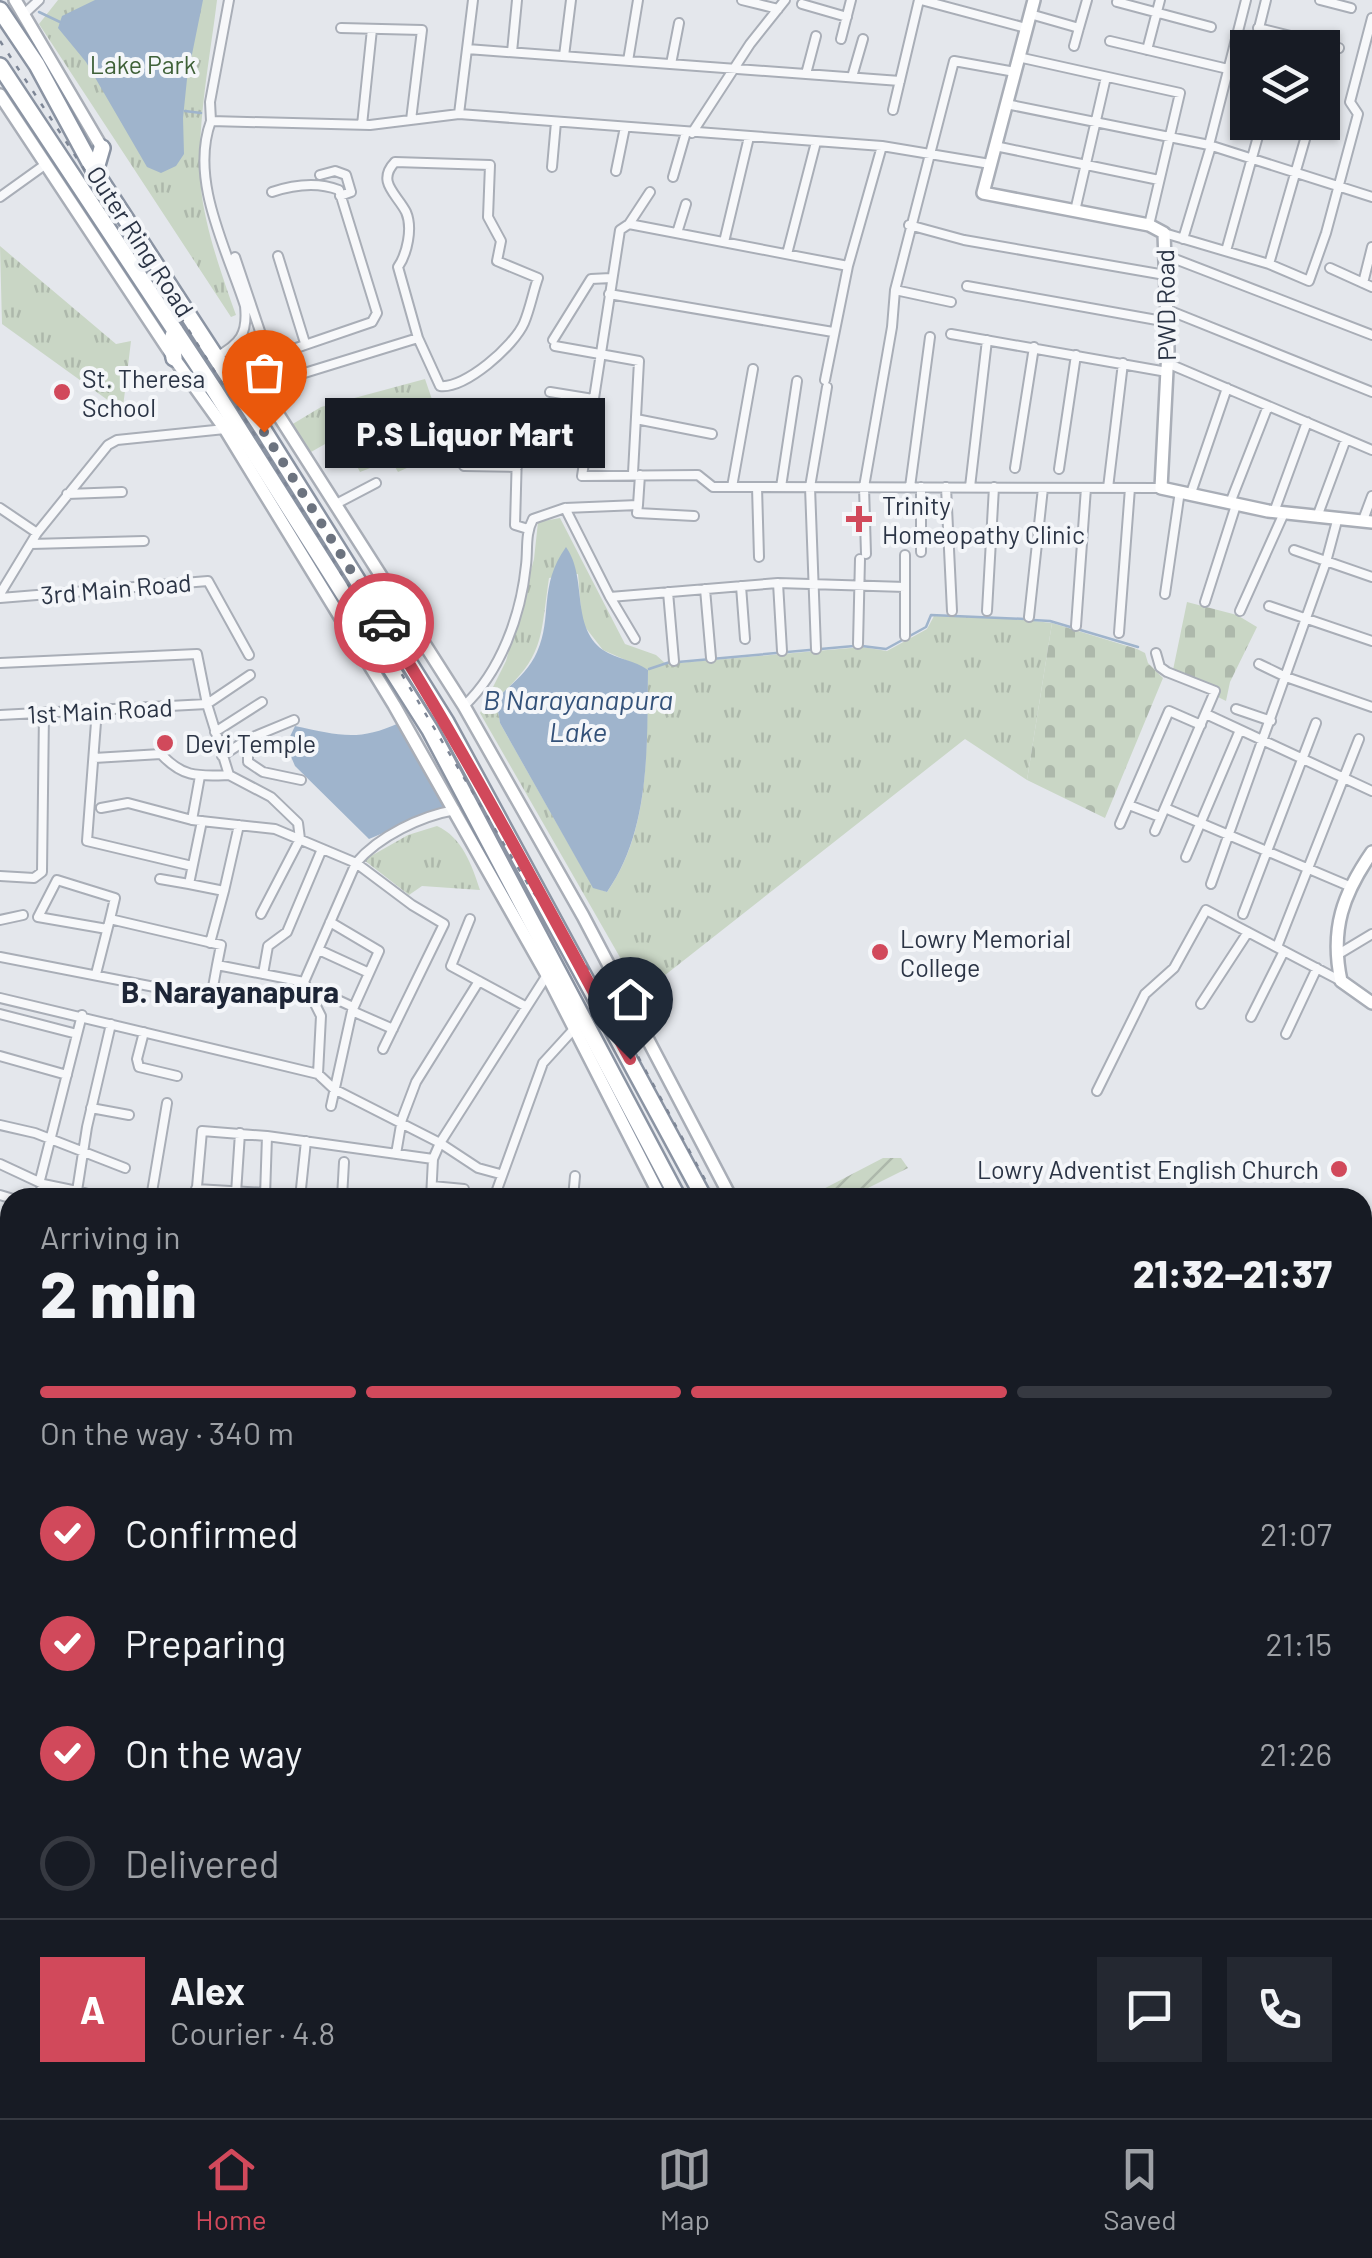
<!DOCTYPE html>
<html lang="en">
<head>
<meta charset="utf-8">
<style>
  :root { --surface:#171b24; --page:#242831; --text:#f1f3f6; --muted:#9ea1a6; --line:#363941; --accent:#d1495b }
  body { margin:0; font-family:Barlow,sans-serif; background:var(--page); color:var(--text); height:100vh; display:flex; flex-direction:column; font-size:38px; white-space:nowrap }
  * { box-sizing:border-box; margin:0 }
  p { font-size:32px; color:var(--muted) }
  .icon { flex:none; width:55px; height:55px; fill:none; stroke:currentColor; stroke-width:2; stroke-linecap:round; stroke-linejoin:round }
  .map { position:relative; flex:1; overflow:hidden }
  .drawer { position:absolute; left:0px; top:1188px; width:1372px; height:932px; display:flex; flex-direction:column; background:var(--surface); border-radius:30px 30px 0 0; box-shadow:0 2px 8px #0004 }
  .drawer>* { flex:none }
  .fabs { position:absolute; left:1230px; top:30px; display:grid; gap:20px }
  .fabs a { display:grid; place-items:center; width:110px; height:110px; border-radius:0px; background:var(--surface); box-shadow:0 2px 8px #0004; font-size:50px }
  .pin { position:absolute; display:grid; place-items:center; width:85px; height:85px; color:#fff; margin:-102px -42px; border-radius:50% 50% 50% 0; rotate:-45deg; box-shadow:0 0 10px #0007 }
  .pin .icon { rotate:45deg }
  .courier { position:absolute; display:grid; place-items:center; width:100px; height:100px; margin:-50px; border:8px solid #d1495b; border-radius:50%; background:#fff; color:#222; box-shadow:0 2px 12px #0007 }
  .bubble { position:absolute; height:70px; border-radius:0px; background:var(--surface); box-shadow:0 2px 8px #0004; font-size:32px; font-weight:800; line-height:70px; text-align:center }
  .summary em { font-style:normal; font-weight:800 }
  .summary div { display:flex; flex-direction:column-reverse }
  .summary { display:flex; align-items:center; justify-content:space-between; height:170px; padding:0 40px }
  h1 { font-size:65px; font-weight:800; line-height:75px }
  .bar { display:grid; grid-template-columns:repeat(4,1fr); gap:15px 10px; align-content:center; height:120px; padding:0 40px }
  .bar i { height:12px; border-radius:8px; background:var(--line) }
  .bar .current { background:var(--accent) }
  .bar p { grid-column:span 4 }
  .line { display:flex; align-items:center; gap:25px; padding:0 40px; border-top:2px solid var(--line) }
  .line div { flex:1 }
  .round { display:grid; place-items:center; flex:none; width:105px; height:105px; border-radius:0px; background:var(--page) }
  ol { padding:0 40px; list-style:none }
  li { display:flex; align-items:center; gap:30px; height:110px }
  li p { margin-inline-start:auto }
  li .icon { padding:10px; border-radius:50%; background:var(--accent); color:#fff; stroke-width:4 }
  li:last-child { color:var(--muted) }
  li i { width:55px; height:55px; border:5px solid var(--line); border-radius:50% }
  .dock { display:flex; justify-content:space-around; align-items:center; height:140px; border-top:2px solid var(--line); background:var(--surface); font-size:28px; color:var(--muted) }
  .dock a { display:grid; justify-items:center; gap:5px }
  .dock .current { color:var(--accent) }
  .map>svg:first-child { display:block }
  .grass { fill:url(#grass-tufts); fill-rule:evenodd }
  .forest { fill:url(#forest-firs) }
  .cemetery { fill:url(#cemetery-stones) }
  .garden { fill:url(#garden-furrows) }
  .water { fill:#9fb4cc }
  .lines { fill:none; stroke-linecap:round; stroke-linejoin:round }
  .stream { stroke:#9fb4cc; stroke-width:2.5 }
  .street-casing { stroke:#a9aeb7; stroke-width:12 }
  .secondary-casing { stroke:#a9aeb7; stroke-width:16 }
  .primary-casing { stroke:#a3abb8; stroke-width:18 }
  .highway-casing { stroke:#8b94a3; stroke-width:20 }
  .street { stroke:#f7f8fa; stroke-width:8 }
  .secondary { stroke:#fff; stroke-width:11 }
  .primary { stroke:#fff; stroke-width:12 }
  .highway { stroke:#fff; stroke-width:15 }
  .rail { stroke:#7d8696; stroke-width:2.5; stroke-dasharray:5 10; stroke-linecap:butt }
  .done { stroke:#6c737f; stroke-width:10; stroke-dasharray:0 18 }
  .route { stroke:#d1495b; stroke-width:12 }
  .poi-dot { fill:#d1495b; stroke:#f4f6f9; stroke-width:4 }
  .labels { text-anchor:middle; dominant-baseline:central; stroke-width:8; stroke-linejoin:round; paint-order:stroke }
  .park-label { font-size:25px; fill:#3f6138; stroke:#f4f6f9 }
  .street-label { font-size:25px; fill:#2b3445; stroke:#f4f6f9 }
  .poi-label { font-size:25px; fill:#2b3445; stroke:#f4f6f9; text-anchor:start }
  .water-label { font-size:28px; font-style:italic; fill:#34527a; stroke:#f4f6f9 }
  .quarter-label { font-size:30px; font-weight:bold; fill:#1d2536; stroke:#f4f6f9 }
</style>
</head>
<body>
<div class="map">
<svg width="1372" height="2118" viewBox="0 0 1372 2118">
  <defs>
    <pattern id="grass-tufts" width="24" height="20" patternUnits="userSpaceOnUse" patternTransform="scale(2.5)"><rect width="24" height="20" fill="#c9d6c5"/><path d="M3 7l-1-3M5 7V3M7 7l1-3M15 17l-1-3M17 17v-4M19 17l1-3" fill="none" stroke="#adb8ab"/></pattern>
    <pattern id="forest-firs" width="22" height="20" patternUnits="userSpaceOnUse" patternTransform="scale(2.5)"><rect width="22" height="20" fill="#c9d6c5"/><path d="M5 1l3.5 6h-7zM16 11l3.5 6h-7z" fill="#adb8ab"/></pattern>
    <pattern id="cemetery-stones" width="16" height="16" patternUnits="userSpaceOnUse" patternTransform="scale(2.5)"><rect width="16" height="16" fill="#c9d6c5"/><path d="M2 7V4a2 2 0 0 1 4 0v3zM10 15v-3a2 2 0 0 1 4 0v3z" fill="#adb8ab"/></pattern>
    <pattern id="garden-furrows" width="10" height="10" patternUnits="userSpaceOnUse" patternTransform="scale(2.5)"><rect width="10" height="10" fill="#c9d6c5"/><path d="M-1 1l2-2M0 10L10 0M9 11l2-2" fill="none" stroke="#adb8ab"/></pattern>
  </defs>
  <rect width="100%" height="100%" fill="#e4e7ec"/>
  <!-- grass -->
  <path class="grass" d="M58 0H217C210 59 196 127 201 187 204 225 223 279 236 315L231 317 39 24Z
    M0 246 116 344 131 341 123 407 116 406 2 324Z
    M425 379 449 449 398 472 391 460 360 472 341 435 311 452 291 425 321 407Z
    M560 518 625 644 656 655 666 664 862 647 887 651 927 629 934 616 999 617 1052 623 1027 780 965 739 641 994 480 713 506 661 534 559 538 522ZM578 574 582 623 603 650 648 670C646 744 652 828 607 892L593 887 500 723 496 699C545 656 540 639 549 578Z
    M437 826C462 837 472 865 480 890L422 886 409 895 364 860 408 835Z
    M0 1419 10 1420V2110H17L0 2118Z"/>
  <!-- forest -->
  <path class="forest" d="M0 1419 10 1420V1716L0 1729Z
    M0 1794 10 1820V2006L0 2008Z"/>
  <!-- cemetery -->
  <path class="cemetery" d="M1187 602 1237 615 1257 627 1230 682 1226 701 1216 696 1217 687 1173 670Z
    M1052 623 1137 649 1145 653 1148 663 1163 678 1105 818 1027 780Z"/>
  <!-- garden -->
  <path class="garden" d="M883 1158H901L908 1168 850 1197H808Z"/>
  <!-- water -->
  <path class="water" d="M95 0H203L187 79 183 118 184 154 176 166 161 173 147 167 86 62 58 28 62 16Z
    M566 547C588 578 570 626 603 650 616 659 635 660 648 670 647 744 651 829 607 892L593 888 500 723 496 699C512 684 528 672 537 652 553 617 538 586 566 547Z
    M399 723 447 806 369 839 295 766 286 745 295 726C338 735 358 742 399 723Z"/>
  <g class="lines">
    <!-- stream -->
    <path class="stream" d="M39 12 60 22
      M185 111 201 113
      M1033 620 1050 621 1138 647
      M862 646 886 649 926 627 931 615 1025 619
      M678 662 854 646
      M649 669 670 662"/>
    <defs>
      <path id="street" d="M742 0 778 9
        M921 0 1026 28
        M1320 0 1351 8
        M1117 2 1211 27
        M802 4 847 17
        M24 14 39 0
        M1030 14 1079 28 1087 0
        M341 28 422 30 411 120
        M1258 28 1339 48
        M841 39 851 0
        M1110 41 1228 69
        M1074 46 1079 28
        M1254 48 1266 0
        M467 49 900 81
        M1147 50 1160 0
        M512 52 517 0
        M564 56 571 0
        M1018 57 1180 93 1149 225
        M628 61 638 0
        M671 64 679 23
        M1248 71V72
        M806 74 816 36
        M852 77 863 39
        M1322 91 1325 92
        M1006 104 1209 145 1372 197
        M893 110 919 0
        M459 114 473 0
        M211 121 210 102 229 0
        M362 125 372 29
        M692 133 750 44 785 0
        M1209 145 1246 0
        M995 146 1159 180
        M395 162 490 165 488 217 501 241 497 261 538 278C533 292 530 309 524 323 514 346 465 389 440 386L418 338 398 267C407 254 413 228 406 212 397 194 376 182 395 162Z
        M552 167 556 122
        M616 171 625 127
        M320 175 335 171 346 175 351 192 340 196
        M673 177 686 132
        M0 197 46 164
        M1075 211 1106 77
        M629 224 650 192
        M909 225 964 240 1165 275
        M677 233 686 204
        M1164 233 1269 264 1309 281 1326 233 1358 114 1350 102 1372 18
        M1183 239 1211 146
        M724 242 749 137
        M1226 251 1262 122
        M787 254 816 142
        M1162 254 1372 335
        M278 256 305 343
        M235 257 268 355
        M1269 264 1310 122
        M848 266 629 224 620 230 582 476 698 475 713 487 1161 488
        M1330 268 1372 287
        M1363 283 1372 247
        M967 286 1168 322
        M895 290 951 302
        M609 294 833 332
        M1168 310 1372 392
        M951 334 1167 372
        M553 340 591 279 611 278
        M555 346 639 361 633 473
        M216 357C240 344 248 334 245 306 227 250 189 180 211 121L370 125 459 114 882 146 990 164
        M1167 363 1372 450
        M221 365 265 346
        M226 372 372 322 377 313 339 190C318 182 293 185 272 192
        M825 380 848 266 882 146
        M259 387 418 338
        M550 392 593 399
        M636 419 712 434
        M491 425 464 466 517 467
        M1015 468 1034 347
        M1059 469 1076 355
        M732 487 753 369
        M757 487 759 557
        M781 487 797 381
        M910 487 930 337
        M921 487V552
        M946 487 952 611
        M970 487 987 340
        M1108 488 1123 363
        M1191 493 1227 388
        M67 494 122 492
        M1230 503 1268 406
        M336 504 376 483
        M638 505 637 513 694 516
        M0 508 37 533
        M565 508 610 597 778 583 905 587
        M1274 512 1307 422
        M1317 517 1346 439
        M1363 520 1372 496
        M528 529 515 525 517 453 585 452
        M31 544 144 541
        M1294 550 1372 577
        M866 554 864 487 892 327 895 290 954 61 1015 72
        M778 583 782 651
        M741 586 745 639
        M705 589 711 658
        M668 592 674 661
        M0 594 37 533 108 445 117 440 225 429
        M1165 594 1180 491
        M610 597 635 639
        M0 598 208 581 249 655
        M1205 602 1236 505
        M1269 606 1372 641
        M987 611 994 487
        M1240 611 1284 513
        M1029 617 1043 488
        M1076 626 1086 488
        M1119 633 1130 488
        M905 636V555
        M858 644 860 559
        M816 649 810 487 827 387
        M0 663 197 654 207 704 250 675
        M1259 664 1286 677 1372 707
        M464 706C501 671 521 615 526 565 528 549 525 534 533 519L565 508 638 505 640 475
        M97 709 87 841 192 866
        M1236 709 1271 721
        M1206 714 1372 791
        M0 715 207 704 229 775 271 797 298 823 300 839 261 914
        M215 732 262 702
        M248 739V762L263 772 301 780
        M222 756 248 739 294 720
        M94 758 161 754C183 778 198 776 229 775
        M1129 805 1160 817
        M101 808 128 803 192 820 275 829 356 863 412 905 444 924 383 1049
        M1165 808 1349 886
        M192 820 200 776
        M202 821 189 884 224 891 239 825
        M1120 824 1169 711 1201 725
        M1155 831 1215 691 1167 672 1160 667 1156 653
        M1186 857 1240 730
        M0 876 34 878 42 872 44 712
        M160 879 189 884
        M1211 884 1326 562 1338 517
        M1243 914 1316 723
        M470 919 451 966 525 1006
        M0 920 23 915
        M330 922 379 951 352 1011 331 1106
        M107 929 38 917 57 880 115 898 110 919
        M210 943 224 891
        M1277 947 1359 739
        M319 950 367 972
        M1337 955 1372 934
        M0 957 211 998 217 965 304 982
        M96 974 110 919 221 945 217 965
        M263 974 268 946 287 932 322 849
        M307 992 323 993 353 1007
        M0 998 318 1074 334 1089 440 1143 478 1168 500 1174
        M1201 1004 1248 932
        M352 1011 393 1029
        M0 1014 77 1034
        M1251 1017 1284 951
        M144 1032 137 1059 139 1067 177 1076
        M1286 1034 1317 968
        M0 1056 67 1075
        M318 1074 321 1016 304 982 356 863C379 836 421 816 455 810
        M1097 1091 1145 994 1174 968 1206 910 1341 981
        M91 1108 129 1115
        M0 1125 35 1133 125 1168
        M396 1154 402 1119 416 1082 479 981
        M0 1164 43 1184 77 1191
        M40 1180 82 1015
        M432 1186 464 1189
        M196 1189 353 1198
        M236 1193 240 1133
        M0 1195 10 1198
        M265 1196 267 1136
        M28 1198 39 1195 43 1184
        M103 1198 77 1191 87 1127 111 1024
        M151 1198 167 1103
        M196 1198 202 1131 267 1136 433 1159
        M300 1198 306 1141
        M342 1198 344 1162
        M431 1198 433 1159 440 1143 547 975
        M494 1198 543 1063 574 1029
        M573 1198 575 1176
        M1362 1331H1372
        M1362 1369H1372
        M685 2110 689 2118
        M327 2118 343 2110"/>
      <path id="secondary" d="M15 0 102 148
        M1034 0 983 193 1149 225 1164 233 1168 350 1161 488 1268 511 1372 522
        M0 95 174 358 225 429 394 705 547 975 661 1198
        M235 347 464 706 583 916 731 1198
        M1372 852C1343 894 1330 929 1341 981L1372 1003
        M1362 1578H1372
        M265 2118 281 2110"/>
      <path id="primary" d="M0 1329 10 1330
        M0 1341 10 1343"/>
      <path id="highway" d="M0 10 37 65 95 172 264 431 446 722 704 1198
        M0 66 215 391 430 730 678 1198
        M95 172 102 148
        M174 358 172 339 175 330
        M1362 1396H1372
        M1362 1417 1372 1418
        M1362 1437 1372 1438
        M1362 1518 1372 1514
        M1362 1535 1372 1530
        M183 2118 200 2110
        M226 2118 241 2110"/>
    </defs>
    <!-- street casing -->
    <use href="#street" class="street-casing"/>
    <!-- secondary casing -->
    <use href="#secondary" class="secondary-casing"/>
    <!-- primary casing -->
    <use href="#primary" class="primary-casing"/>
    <!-- highway casing -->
    <use href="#highway" class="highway-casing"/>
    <!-- street -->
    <use href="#street" class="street"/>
    <!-- secondary -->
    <use href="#secondary" class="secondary"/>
    <!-- primary -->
    <use href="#primary" class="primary"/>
    <!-- highway -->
    <use href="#highway" class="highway"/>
    <!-- rail -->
    <path class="rail" d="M0 41 164 291 326 548 529 886 598 983 715 1198
      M0 1337 10 1338
      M1362 1361 1372 1362
      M0 1365 10 1366
      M1362 1493 1372 1494"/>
  </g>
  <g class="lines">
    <!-- done -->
    <path class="done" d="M264 432 384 623"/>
    <!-- route -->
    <path class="route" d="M384 623C473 765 550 912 630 1059"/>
  </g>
  <!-- markers -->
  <g class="poi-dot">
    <circle cx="62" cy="392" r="10"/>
    <path d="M854 504h10v10h10v10h-10v10h-10v-10h-10v-10h10z"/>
    <circle cx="165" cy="743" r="10"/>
    <circle cx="880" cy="952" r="10"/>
    <circle cx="1339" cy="1169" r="10"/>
  </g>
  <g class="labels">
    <!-- park labels -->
    <g class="park-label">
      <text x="143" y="64">Lake Park</text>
    </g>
    <!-- street labels -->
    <g class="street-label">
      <text transform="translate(141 241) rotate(57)">Outer Ring Road</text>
      <text transform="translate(1165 305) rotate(-91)">PWD Road</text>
      <text transform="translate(116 588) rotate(-5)">3rd Main Road</text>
      <text transform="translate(100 710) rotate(-3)">1st Main Road</text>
    </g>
    <!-- poi labels -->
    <g class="poi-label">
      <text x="82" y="378">St. Theresa<tspan x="82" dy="29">School</tspan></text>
      <text x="882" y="505">Trinity<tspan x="882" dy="29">Homeopathy Clinic</tspan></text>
      <text x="185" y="743">Devi Temple</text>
      <text x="900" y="938">Lowry Memorial<tspan x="900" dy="29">College</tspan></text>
      <text x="1319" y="1169" text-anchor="end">Lowry Adventist English Church</text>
    </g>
    <!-- water labels -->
    <g class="water-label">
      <text x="578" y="699">B Narayanapura<tspan x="578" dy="32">Lake</tspan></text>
    </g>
    <!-- quarter labels -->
    <g class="quarter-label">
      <text x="230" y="991">B. Narayanapura</text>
    </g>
  </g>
</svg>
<div class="fabs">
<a><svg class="icon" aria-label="layers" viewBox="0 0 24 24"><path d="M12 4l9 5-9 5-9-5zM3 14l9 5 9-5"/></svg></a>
</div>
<div class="pin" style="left:264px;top:432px;background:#ea580c"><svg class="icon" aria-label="bag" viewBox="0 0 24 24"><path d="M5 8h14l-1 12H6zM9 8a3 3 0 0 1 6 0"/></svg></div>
<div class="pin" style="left:630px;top:1059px;background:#1f2937"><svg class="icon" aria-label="home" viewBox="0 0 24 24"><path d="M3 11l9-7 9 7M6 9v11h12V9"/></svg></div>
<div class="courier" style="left:384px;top:623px"><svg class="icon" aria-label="car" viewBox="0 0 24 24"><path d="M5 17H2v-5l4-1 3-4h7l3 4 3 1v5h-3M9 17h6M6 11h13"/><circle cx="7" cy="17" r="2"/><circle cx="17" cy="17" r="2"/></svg></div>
<div class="bubble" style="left:325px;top:398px;width:280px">P.S Liquor Mart</div>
<section class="drawer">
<div class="summary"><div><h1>2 min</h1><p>Arriving in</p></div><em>21:32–21:37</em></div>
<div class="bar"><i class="current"></i><i class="current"></i><i class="current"></i><i></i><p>On the way · 340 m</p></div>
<ol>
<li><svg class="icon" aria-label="check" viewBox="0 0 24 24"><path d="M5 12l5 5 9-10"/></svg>Confirmed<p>21:07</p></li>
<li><svg class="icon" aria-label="check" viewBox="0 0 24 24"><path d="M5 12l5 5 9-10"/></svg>Preparing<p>21:15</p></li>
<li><svg class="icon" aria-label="check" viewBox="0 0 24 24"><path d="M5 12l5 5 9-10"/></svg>On the way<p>21:26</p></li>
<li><i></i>Delivered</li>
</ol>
<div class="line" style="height:180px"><b class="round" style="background:var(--accent);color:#fff">A</b><div><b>Alex</b><p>Courier · 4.8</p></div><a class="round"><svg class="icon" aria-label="chat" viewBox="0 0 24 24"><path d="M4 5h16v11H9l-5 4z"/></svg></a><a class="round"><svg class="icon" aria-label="phone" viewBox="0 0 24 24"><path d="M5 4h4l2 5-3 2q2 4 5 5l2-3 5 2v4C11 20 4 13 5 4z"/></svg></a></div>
</section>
</div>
<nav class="dock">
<a class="current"><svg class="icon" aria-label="home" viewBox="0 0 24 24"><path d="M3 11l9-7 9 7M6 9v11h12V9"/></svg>Home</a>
<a><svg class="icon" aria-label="map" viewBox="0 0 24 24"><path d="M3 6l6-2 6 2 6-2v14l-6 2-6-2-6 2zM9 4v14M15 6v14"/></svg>Map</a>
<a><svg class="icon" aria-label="saved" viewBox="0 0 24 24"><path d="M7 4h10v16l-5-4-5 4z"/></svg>Saved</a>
</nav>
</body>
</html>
